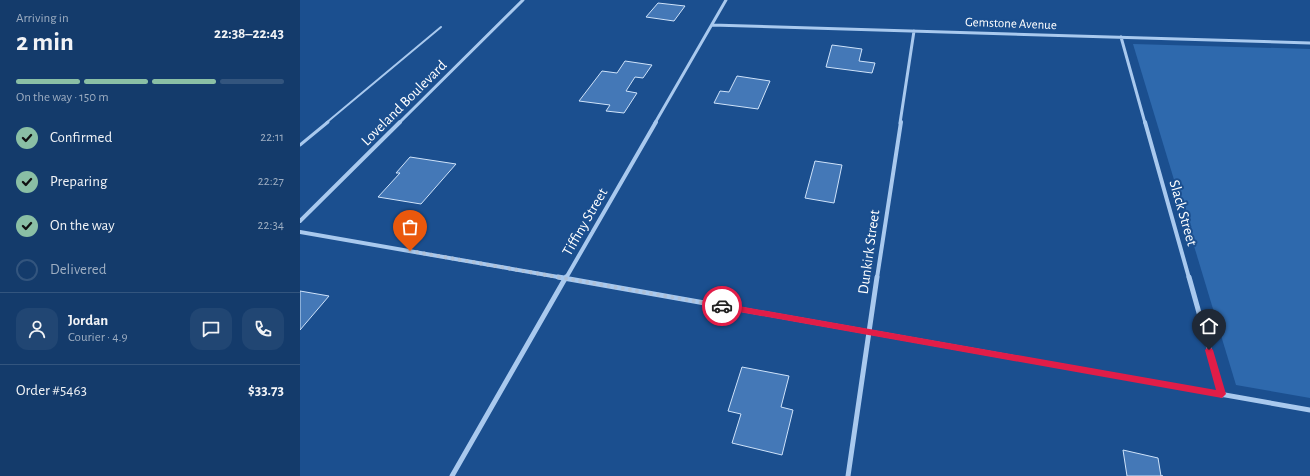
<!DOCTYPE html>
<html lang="en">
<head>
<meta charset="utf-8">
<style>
  :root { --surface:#143b6b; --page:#214673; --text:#f1f3f6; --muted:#9dadc1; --line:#33557e; --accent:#8abfa5 }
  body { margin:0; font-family:"Alegreya Sans",sans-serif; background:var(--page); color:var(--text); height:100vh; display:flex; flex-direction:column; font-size:15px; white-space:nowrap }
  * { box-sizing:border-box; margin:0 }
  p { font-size:13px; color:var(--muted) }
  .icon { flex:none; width:22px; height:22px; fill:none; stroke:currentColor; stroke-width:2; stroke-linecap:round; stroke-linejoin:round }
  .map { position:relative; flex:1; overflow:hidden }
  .side { display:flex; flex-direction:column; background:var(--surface); width:300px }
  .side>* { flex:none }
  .pin { position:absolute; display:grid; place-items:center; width:34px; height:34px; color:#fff; margin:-41px -17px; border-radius:50% 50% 50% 0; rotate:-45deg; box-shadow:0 0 4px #0007 }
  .pin .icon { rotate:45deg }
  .courier { position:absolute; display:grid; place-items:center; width:40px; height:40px; margin:-20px; border:3px solid #e11d48; border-radius:50%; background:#fff; color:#222; box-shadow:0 1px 5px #0007 }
  .head em { font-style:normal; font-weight:700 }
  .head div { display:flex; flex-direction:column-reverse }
  .head { display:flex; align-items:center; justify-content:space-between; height:68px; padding:0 16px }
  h1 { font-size:26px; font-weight:700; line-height:30px }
  .bar { display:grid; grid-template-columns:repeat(4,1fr); gap:6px 4px; align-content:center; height:48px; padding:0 16px }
  .bar i { height:5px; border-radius:3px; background:var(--line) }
  .bar .current { background:var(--accent) }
  .bar p { grid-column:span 4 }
  .line { display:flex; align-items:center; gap:10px; padding:0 16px; border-top:1px solid var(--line) }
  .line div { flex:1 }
  .round { display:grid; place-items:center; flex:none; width:42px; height:42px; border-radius:12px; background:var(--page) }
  ol { padding:0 16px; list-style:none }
  li { display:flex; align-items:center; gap:12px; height:44px }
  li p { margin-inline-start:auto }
  li .icon { padding:4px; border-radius:50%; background:var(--accent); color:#111; stroke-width:4 }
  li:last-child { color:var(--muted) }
  li i { width:22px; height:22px; border:2px solid var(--line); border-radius:50% }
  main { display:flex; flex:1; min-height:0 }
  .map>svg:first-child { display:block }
  .green { fill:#2e69ad }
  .building { fill:#4478b7; stroke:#cfe3fa }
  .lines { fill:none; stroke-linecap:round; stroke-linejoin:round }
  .service-far1 { stroke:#a9c9ee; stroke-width:2 }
  .service { stroke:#a9c9ee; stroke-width:3 }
  .minor-far2 { stroke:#a9c9ee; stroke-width:3 }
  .minor-far1 { stroke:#a9c9ee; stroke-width:4 }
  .minor { stroke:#a9c9ee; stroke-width:5 }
  .route { fill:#e11d48 }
  .done { stroke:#afc1d8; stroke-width:4; stroke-dasharray:0 7.2 }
  .labels { text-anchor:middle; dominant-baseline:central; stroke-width:4; stroke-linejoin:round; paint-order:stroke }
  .far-street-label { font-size:13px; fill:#fff; stroke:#1b4f8f }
  .street-label { font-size:15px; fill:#fff; stroke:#1b4f8f }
</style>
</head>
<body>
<main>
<section class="side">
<div class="head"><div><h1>2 min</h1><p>Arriving in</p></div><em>22:38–22:43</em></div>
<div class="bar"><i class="current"></i><i class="current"></i><i class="current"></i><i></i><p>On the way · 150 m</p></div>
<ol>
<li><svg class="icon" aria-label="check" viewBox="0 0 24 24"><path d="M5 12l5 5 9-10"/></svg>Confirmed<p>22:11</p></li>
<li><svg class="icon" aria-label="check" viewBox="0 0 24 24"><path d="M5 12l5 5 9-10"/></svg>Preparing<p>22:27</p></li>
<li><svg class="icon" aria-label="check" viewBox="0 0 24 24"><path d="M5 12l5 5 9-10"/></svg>On the way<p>22:34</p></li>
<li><i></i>Delivered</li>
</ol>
<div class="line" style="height:72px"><a class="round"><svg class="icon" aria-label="person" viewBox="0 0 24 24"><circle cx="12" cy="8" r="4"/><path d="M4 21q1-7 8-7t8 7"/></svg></a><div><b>Jordan</b><p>Courier · 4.9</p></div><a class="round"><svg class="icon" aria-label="chat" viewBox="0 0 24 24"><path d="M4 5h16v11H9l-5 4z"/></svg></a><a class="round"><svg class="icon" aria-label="phone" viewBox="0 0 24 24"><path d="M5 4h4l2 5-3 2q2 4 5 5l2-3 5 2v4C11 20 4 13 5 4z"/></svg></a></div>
<div class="line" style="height:52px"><div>Order #5463</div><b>$33.73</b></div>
</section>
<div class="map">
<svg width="1010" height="476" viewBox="0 0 1010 476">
  <rect width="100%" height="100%" fill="#1b4f8f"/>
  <!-- green -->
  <path class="green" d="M833 44 1010 49V398L936 385Z"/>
  <!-- building -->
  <path class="building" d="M358 3 385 6 374 21 346 17Z
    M532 45 562 49 559 61 575 63 572 73 526 67Z
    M325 61 352 65 343 78 335 77 326 91 337 93 324 113 306 111 310 105 279 101 302 71 317 73Z
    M437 76 470 81 458 109 414 103 420 91 429 92Z
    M110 157 156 164 121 204 78 197 100 173H96Z
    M515 161 542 165 534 203 505 198Z
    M0 291 29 296 0 330Z
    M442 367 489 376 481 407 493 410 482 455 432 443 441 414 428 411Z
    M823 450 858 458 861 476H863H827Z"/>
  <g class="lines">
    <!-- service-far1 -->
    <path class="service-far1" d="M26 123 141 27"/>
    <!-- service -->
    <path class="service" d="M0 145 28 122"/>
    <!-- minor-far2 -->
    <path class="minor-far2" d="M412 25 1010 43
      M821 37 845 123
      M99 123 223 0
      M355 123 426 0
      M600 123 614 31"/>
    <!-- minor-far1 -->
    <path class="minor-far1" d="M845 122 889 278
      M0 221 100 122
      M0 232 264 278
      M266 278 356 122
      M577 278 601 122"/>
    <!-- minor -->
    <path class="minor" d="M258 277 1010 410
      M889 277 922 395
      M152 476 266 277
      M548 476 577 277"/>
  </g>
  <!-- route -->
  <path class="route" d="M422 303 916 390 905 350 909 346 913 350 926 394 922 398 422 309 419 306Z"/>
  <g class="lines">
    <!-- done -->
    <path class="done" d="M110 251 422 306"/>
  </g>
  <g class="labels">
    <!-- far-street labels -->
    <g class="far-street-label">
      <text transform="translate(711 24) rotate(2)">Gemstone Avenue</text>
    </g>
    <!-- street labels -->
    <g class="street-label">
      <text transform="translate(104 103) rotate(-45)">Loveland Boulevard</text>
      <text transform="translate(883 213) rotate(74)">Slack Street</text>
      <text transform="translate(285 222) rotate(-60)">Tiffiny Street</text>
      <text transform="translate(569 252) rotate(-82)">Dunkirk Street</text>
    </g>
  </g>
</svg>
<div class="pin" style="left:110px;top:251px;background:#ea580c"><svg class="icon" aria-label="bag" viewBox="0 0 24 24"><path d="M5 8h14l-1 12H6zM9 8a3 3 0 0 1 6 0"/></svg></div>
<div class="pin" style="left:909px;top:350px;background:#1f2937"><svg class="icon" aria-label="home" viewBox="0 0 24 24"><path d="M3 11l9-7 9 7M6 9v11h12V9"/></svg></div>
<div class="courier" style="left:422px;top:306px"><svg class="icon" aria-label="car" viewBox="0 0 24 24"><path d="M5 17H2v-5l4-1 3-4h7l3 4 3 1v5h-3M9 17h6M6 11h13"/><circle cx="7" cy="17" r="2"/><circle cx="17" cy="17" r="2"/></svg></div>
</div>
</main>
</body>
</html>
